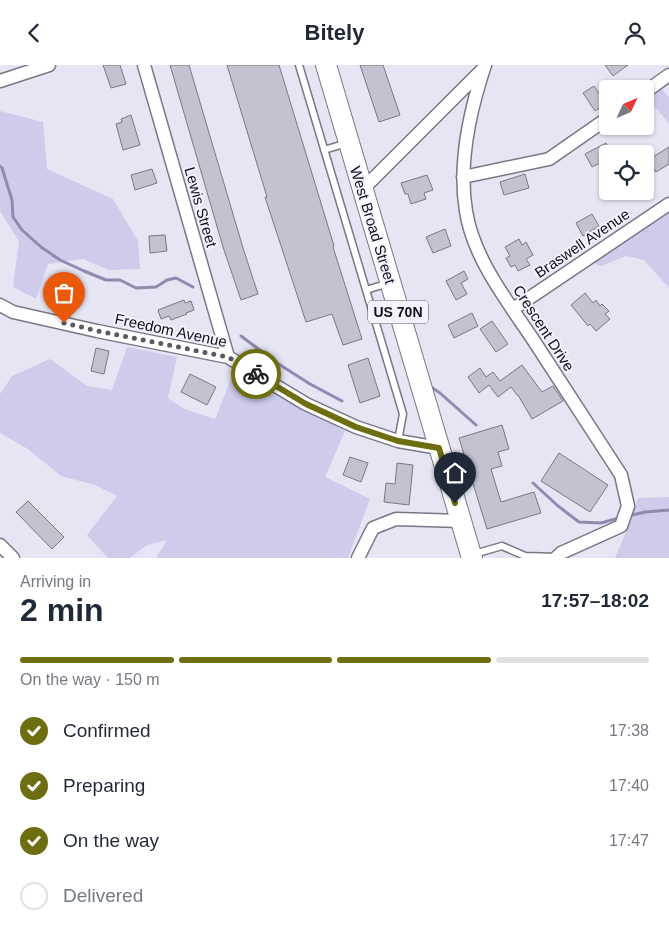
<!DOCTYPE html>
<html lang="en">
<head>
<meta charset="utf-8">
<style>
  :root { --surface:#fff; --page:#f2f2f3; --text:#1f2937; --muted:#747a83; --line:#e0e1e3; --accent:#6d6e10 }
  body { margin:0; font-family:Arial,sans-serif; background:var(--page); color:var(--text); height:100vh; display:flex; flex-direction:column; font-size:19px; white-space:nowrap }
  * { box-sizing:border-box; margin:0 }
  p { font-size:16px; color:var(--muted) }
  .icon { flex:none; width:28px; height:28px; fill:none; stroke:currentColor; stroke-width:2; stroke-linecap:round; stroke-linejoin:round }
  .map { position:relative; height:493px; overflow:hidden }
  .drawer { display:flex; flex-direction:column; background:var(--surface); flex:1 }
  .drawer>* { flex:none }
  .needle { width:32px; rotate:46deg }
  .tools { position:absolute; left:599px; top:15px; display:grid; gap:10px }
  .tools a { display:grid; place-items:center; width:55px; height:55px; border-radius:5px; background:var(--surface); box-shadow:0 1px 4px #0004; font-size:25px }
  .pin { position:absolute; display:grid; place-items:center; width:42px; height:42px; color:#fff; margin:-51px -21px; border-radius:50% 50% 50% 0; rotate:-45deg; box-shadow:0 0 5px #0007 }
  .pin .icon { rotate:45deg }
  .courier { position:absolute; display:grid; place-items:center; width:50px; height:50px; margin:-25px; border:4px solid #6d6e10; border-radius:50%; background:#fff; color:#222; box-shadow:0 1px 6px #0007 }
  .summary em { font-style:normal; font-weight:600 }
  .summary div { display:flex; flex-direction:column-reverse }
  .summary { display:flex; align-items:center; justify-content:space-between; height:85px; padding:0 20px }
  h1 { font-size:32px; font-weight:600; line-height:38px }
  .bar { display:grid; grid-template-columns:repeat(4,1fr); gap:8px 5px; align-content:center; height:60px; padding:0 20px }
  .bar i { height:6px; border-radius:4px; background:var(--line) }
  .bar .selected { background:var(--accent) }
  .bar p { grid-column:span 4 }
  ol { padding:0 20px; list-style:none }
  li { display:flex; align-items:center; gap:15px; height:55px }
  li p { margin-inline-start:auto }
  li .icon { padding:5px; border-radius:50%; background:var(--accent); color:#fff; stroke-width:4 }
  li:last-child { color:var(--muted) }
  li i { width:28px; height:28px; border:2px solid var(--line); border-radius:50% }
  header { display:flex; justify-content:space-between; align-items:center; height:65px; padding:0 20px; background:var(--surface); font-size:22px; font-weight:600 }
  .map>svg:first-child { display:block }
  .green { fill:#cecbeb }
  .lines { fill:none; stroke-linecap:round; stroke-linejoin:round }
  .stream { stroke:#8f8bae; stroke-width:3 }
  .building { fill:#c4c2d1; stroke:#7a7886 }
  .service-casing { stroke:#797785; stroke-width:9 }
  .minor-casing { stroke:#797785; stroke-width:15 }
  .primary-casing { stroke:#797785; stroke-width:22 }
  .service { stroke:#fff; stroke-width:6 }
  .minor { stroke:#fff; stroke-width:12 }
  .primary { stroke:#fff; stroke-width:20 }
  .done { stroke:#5b5a62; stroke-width:5; stroke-dasharray:0 9 }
  .route { stroke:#6d6e10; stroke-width:6 }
  .labels { text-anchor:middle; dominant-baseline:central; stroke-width:4; stroke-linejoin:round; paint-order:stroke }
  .shield { fill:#f3f2ff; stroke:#54535a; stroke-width:1 }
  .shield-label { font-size:14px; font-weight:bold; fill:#100f14 }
  .street-label { font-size:15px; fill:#100f14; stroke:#f3f2ff }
</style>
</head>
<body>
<header><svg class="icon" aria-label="back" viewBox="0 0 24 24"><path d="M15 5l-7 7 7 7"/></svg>Bitely<svg class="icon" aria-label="person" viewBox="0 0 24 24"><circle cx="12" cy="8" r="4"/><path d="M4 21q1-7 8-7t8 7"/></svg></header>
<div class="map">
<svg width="669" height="493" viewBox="0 0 669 493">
  <rect width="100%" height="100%" fill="#e6e5f4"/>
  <!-- green -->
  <path class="green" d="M660 22 669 32V58L646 32Z
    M0 46 43 57 47 104 113 134 138 176 140 204 109 205 83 194 48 199 36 234 13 222 19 176 0 146Z
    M669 144V223L644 195 626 191 601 201 591 197Z
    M127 282 177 292 168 333 184 344 215 354 235 304 345 366 325 412 370 434 348 493H156L167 475 147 480 130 493H108L87 470 117 431 95 420 61 411 28 384 0 368V329L12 311 50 294 87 321 112 325Z
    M669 432V493H615L629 460 638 433Z"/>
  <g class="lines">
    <!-- stream -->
    <path class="stream" d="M0 101 2 103 12 135 13 152 22 165 41 182 60 195 84 206 106 215H120L136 223 156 222 167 215 176 213 193 222
      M241 271 277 298 310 319 342 336
      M431 322 440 328 476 360
      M533 418 558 441 579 457 601 458 619 453
      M628 451 645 447 669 445"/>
  </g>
  <!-- building -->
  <path class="building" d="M103 0H120L126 19 111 23Z
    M170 0H189L243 183 258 229 241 235 223 182Z
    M227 0H279L334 181 333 182 362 274 343 280 332 249 306 257 265 132H267Z
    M360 0H383L400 50 379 57Z
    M605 0H628L613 11Z
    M594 21 606 38 595 46 583 28Z
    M131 50 140 80 123 85 116 59 122 57 121 54Z
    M606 78 612 89H608V94L592 102 585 89Z
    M669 82V99L656 107 648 95Z
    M152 104 157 118 135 125 131 110Z
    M525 109 529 123 504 130 500 117Z
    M427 110 433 125 424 128 426 134 411 139 408 129H405L401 118Z
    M592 149 599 161 583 171 576 158Z
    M445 164 451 181 433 188 426 172Z
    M165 170 167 186 150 188 149 171Z
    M519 174 522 180 526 177 533 190 526 194 530 200 518 206 515 200 511 202 506 193 510 191 505 182Z
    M464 206 468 214 461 218 467 229 456 235 446 216Z
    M62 217 79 219 78 228H80L79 238 60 235Z
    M585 228 593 238 596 235 600 241 602 239 609 246 605 249 610 254 596 266 590 259 588 261 571 240Z
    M184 235 185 238 191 236 194 245 186 248 187 249 171 255 169 251 161 254 158 245Z
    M472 248 478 261 454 273 448 260Z
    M492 256 508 279 496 287 480 264Z
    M96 283 109 286 104 309 91 306Z
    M368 293 380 331 360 338 348 300Z
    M522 300 542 327 553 321 563 336 532 354 518 330H517L511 322 498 332 489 320 479 328 468 312 480 303 486 312 493 307 500 316Z
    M190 309 216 322 207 340 181 327Z
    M502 360 509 384 498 387 502 401 491 404 501 437 534 427 541 448 487 464 459 373Z
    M559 388 608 420 590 447 541 416Z
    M350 392 368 398 361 417 343 410Z
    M397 398 413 400 409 440 384 437 386 418 395 419Z
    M28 436 64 472 52 484 16 447Z"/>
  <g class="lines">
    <defs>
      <path id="service" d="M299 0 403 349 398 376
        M324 85 347 78
        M366 225 389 218
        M474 489 502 481 525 491 557 492"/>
      <path id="minor" d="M144 0 228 292
        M485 0C470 45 458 99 466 146 473 193 508 237 534 276 563 321 592 365 621 410L628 441 621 461 561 488 556 493
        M0 16 49 0
        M645 27 669 10
        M463 112 549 94 608 53
        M362 125 484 3
        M0 240 13 247 97 266 228 292 306 339 356 362 398 376 439 383
        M513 244 669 139
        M0 480 13 493
        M358 493 373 463 396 454 461 456"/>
      <path id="primary" d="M326 0 472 493"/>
    </defs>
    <!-- service casing -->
    <use href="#service" class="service-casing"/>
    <!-- minor casing -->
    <use href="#minor" class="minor-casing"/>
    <!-- primary casing -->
    <use href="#primary" class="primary-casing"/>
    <!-- service -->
    <use href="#service" class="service"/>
    <!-- minor -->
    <use href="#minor" class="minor"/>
    <!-- primary -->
    <use href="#primary" class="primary"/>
  </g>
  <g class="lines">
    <!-- done -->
    <path class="done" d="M64 258 98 266 228 292 256 309"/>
    <!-- route -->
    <path class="route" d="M256 309 306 339 356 362 398 376 439 383 455 438"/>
  </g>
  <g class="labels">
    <!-- shield labels -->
    <rect class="shield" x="368" y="235.5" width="60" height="23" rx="4"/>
    <g class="shield-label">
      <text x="398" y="247">US 70N</text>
    </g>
    <!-- street labels -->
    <g class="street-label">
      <text transform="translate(201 142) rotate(74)">Lewis Street</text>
      <text transform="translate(373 160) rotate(73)">West Broad Street</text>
      <text transform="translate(582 178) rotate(-34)">Braswell Avenue</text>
      <text transform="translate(544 263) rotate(57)">Crescent Drive</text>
      <text transform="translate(171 265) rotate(12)">Freedom Avenue</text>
    </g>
  </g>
</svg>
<div class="tools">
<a><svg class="needle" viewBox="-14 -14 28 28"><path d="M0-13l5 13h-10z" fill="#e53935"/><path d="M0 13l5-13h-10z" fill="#747a83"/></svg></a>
<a><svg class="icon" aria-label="locate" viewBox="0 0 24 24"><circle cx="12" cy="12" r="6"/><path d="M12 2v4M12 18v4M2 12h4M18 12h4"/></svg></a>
</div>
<div class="pin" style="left:64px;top:258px;background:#ea580c"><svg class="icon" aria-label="bag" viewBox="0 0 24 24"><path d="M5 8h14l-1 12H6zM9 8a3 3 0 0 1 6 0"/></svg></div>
<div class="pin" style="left:455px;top:438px;background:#1f2937"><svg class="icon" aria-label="home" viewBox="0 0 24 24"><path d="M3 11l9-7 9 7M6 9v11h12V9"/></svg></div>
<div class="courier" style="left:256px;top:309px"><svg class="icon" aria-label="bike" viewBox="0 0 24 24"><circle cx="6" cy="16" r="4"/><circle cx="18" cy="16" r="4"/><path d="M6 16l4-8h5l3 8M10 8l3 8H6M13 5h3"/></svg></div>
</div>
<section class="drawer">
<div class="summary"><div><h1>2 min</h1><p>Arriving in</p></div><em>17:57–18:02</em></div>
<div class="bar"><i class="selected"></i><i class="selected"></i><i class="selected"></i><i></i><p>On the way · 150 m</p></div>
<ol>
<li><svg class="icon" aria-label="check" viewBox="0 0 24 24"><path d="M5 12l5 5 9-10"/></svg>Confirmed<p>17:38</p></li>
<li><svg class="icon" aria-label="check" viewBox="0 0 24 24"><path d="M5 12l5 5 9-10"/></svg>Preparing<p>17:40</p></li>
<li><svg class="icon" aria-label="check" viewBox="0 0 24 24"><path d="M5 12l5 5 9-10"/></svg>On the way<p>17:47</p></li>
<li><i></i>Delivered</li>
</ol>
</section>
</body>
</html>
